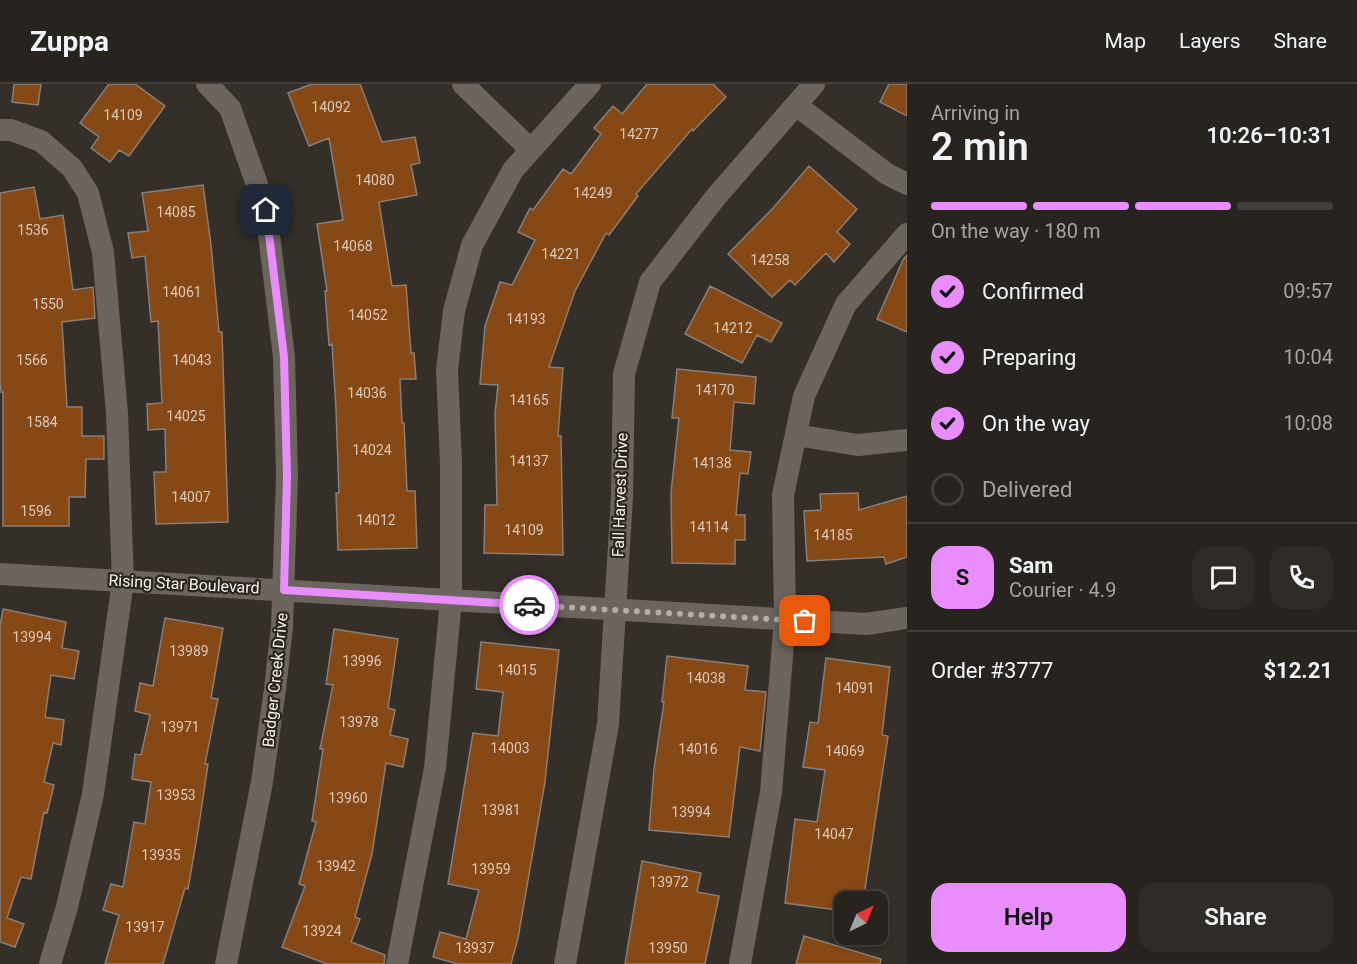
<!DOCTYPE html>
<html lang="en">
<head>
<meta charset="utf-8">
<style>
  :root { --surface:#27231e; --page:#2f2b27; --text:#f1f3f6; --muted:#a4a4a4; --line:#43403c; --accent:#e98dfe }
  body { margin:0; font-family:Roboto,sans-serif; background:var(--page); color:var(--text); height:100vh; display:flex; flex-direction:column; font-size:22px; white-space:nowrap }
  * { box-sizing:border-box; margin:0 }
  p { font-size:20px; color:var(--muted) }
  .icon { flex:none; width:33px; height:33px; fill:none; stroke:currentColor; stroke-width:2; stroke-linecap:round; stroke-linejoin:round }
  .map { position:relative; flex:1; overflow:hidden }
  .sheet { display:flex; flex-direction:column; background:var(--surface); width:450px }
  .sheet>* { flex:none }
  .needle { width:39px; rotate:43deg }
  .buttons { position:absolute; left:834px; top:807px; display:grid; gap:12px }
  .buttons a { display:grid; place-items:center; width:54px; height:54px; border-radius:12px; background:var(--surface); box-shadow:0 3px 9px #0003,0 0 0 2px var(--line); font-size:30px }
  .pin { position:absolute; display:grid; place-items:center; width:51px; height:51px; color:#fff; margin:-26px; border-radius:12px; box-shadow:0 3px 9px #0006 }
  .courier { position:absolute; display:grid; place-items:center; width:60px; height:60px; margin:-30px; border:4px solid #e98dfe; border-radius:50%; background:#fff; color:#222; box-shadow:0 2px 8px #0007 }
  .head em { font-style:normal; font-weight:600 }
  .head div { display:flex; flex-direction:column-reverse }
  .head { display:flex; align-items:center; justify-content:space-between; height:102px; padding:0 24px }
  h1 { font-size:39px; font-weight:600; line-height:45px }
  .bar { display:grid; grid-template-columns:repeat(4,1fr); gap:9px 6px; align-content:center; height:72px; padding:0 24px }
  .bar i { height:8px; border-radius:4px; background:var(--line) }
  .bar .selected { background:var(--accent) }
  .bar p { grid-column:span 4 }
  .line { display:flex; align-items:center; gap:15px; padding:0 24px; border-top:2px solid var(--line) }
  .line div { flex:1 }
  .round { display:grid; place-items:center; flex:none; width:63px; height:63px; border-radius:18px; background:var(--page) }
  ol { padding:0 24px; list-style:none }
  li { display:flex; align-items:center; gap:18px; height:66px }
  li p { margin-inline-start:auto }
  li .icon { padding:6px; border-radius:50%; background:var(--accent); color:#111; stroke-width:4 }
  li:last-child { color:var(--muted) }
  li i { width:33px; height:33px; border:3px solid var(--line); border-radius:50% }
  .cta { display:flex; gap:12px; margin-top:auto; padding:12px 24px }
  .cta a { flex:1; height:69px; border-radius:18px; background:var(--accent); color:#111; font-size:24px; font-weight:600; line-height:69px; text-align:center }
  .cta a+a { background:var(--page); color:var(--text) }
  header { display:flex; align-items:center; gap:36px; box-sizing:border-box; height:84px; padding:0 30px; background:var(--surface); border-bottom:2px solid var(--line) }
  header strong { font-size:28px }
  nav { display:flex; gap:33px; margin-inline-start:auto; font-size:21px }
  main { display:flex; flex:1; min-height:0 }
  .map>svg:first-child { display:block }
  .building { fill:#864814; stroke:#887f79; stroke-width:1.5 }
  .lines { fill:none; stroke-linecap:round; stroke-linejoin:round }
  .minor { stroke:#6b655d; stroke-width:22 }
  .done { stroke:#b2aea9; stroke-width:6; stroke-dasharray:0 10.8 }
  .route { stroke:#e98dfe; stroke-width:8 }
  .labels { text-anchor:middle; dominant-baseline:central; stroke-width:4.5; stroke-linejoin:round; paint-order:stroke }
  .number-label { font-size:14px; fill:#dac8b8 }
  .street-label { font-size:16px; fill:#f6f3ee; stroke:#2a251e }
</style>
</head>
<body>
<header>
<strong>Zuppa</strong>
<nav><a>Map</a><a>Layers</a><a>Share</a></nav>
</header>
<main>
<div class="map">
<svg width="907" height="880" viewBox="0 0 907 880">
  <rect width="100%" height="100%" fill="#342f28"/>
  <!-- building -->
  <path class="building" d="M14 0H41L38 21 12 18Z
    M109 0H135L165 22 129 72 119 66 110 78 91 64 99 53 80 39Z
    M312 0H360L382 58 415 53 420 79 411 81 417 111 379 118 392 202 406 201 411 269H414L416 295H400L402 339H404L407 407H415L417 464 338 466 336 409H339L336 326 332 260 329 261 325 207H327L317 140 343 136 329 54 309 62 288 9Z
    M647 0H713L726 13 693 47 692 45 636 110 638 112 609 151 606 149 575 207 549 283 563 284 558 352H561L563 471 484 469 485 421H497L495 330 498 301 480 300 485 242 500 198 512 201 535 156 518 148 530 124 533 126 563 85 571 90 601 50 594 44 613 22 622 30Z
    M889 0H907V32L880 18Z
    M809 82 857 125 837 148 850 160 834 178 826 169 795 201 790 196 772 213 728 170 774 123Z
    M203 101 211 161 219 248H222L228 438 156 440 154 388H166L165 345 148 346 147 320 162 319 158 237 151 238 145 172 132 174 128 149 148 147 142 109Z
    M34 103 40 135 63 131 73 206 93 203 95 234 62 238 67 323H82V352H104V375H86L85 413H69V442H3V308H1L0 295V109Z
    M907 171V248L877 235 903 176Z
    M710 202 782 239 771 258 757 251 742 279 685 250Z
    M677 285 756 293 754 320 734 318 730 366 751 368 748 390 740 389 736 431H745V456H735V480L672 479 671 409 679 334H672Z
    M858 409 859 426 907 412V473L886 480 884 473 807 477 804 427 821 426 820 410Z
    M3 525 66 538 62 564 79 567 74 595 51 591 45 633 64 636 61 661 53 659 44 698 54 701 47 729 44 728 31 795 21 793 7 834 24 840 15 863 0 858V542Z
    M165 534 223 544 211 614 218 615 205 680H208L199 741 188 805 185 804 163 880H105L119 831 103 826 111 800 123 803 134 738 145 740 151 698 132 695 135 670 141 671 150 631 135 627 140 599 153 602Z
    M334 545 398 555 388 624 395 626 390 651 408 655 403 683 386 679 372 770 355 833 360 835 351 858 385 871 384 880H327L282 863 305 802 299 800 316 738 312 737 323 665H320L333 601 326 600Z
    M481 558 559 566 545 698 518 854 511 880H458L433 873 440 848 466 855 479 806 448 800 473 649 498 652 503 608 476 605Z
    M667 572 748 582 745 606 766 608 760 667 740 663 729 753 649 746 654 685 664 618H662Z
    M826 574 890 583 882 651 888 652 863 818H844V827L785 819 795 735 817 738 825 686 803 683 810 638 818 639Z
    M642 777 701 789 697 808 719 812 705 880H625Z
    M804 852 881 875 880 880H796Z"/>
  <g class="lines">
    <!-- minor -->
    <path class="minor" d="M207 0 230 24 266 126 284 273 287 392 282 543 275 605 262 698 226 880
      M463 0 531 66
      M796 21 887 90 907 100
      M0 46H11L41 57 72 84 88 109 103 168 117 329 123 497 93 710 67 823 50 880
      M796 351 858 361 907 356
      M0 490 866 540 907 534
      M397 880 435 684 451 516V379L447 286 454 227 472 161 513 86 590 0
      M565 880 608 640 622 413 624 290 650 198 715 114 814 0
      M740 880 771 708 785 535 783 411 804 312 846 220 907 150"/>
  </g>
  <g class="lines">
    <!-- done -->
    <path class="done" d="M529 521 805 537"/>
    <!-- route -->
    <path class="route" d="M266 126 284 273 287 392 284 506 529 521"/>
  </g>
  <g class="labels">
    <!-- number labels -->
    <g class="number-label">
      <text x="331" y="23">14092</text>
      <text x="123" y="31">14109</text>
      <text x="639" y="50">14277</text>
      <text x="375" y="96">14080</text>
      <text x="593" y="109">14249</text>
      <text x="176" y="128">14085</text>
      <text x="33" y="146">1536</text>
      <text x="353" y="162">14068</text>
      <text x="561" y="170">14221</text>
      <text x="770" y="176">14258</text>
      <text x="182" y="208">14061</text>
      <text x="48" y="220">1550</text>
      <text x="368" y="231">14052</text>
      <text x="526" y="235">14193</text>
      <text x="733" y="244">14212</text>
      <text x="32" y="276">1566</text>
      <text x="192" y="276">14043</text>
      <text x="715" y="306">14170</text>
      <text x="367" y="309">14036</text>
      <text x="529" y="316">14165</text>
      <text x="186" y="332">14025</text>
      <text x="42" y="338">1584</text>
      <text x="372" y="366">14024</text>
      <text x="529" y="377">14137</text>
      <text x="712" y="379">14138</text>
      <text x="191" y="413">14007</text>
      <text x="36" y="427">1596</text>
      <text x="376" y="436">14012</text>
      <text x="709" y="443">14114</text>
      <text x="524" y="446">14109</text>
      <text x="833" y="451">14185</text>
      <text x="32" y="553">13994</text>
      <text x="189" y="567">13989</text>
      <text x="362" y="577">13996</text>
      <text x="517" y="586">14015</text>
      <text x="706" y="594">14038</text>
      <text x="855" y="604">14091</text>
      <text x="359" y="638">13978</text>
      <text x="180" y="643">13971</text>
      <text x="510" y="664">14003</text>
      <text x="698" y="665">14016</text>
      <text x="845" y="667">14069</text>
      <text x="176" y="711">13953</text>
      <text x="348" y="714">13960</text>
      <text x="501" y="726">13981</text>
      <text x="691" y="728">13994</text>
      <text x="834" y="750">14047</text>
      <text x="161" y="771">13935</text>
      <text x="336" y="782">13942</text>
      <text x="491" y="785">13959</text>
      <text x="669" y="798">13972</text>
      <text x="145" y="843">13917</text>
      <text x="322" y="847">13924</text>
      <text x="475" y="864">13937</text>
      <text x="668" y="864">13950</text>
    </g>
    <!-- street labels -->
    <g class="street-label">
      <text transform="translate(620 411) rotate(-88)">Fall Harvest Drive</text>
      <text transform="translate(184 500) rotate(3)">Rising Star Boulevard</text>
      <text transform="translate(275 596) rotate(-84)">Badger Creek Drive</text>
    </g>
  </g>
</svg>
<div class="buttons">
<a><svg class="needle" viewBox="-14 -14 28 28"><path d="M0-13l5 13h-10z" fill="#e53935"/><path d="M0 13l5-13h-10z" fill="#a4a4a4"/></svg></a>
</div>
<div class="pin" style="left:805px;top:537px;background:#ea580c"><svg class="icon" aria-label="bag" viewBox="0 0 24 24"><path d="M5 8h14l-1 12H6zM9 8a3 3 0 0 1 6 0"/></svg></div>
<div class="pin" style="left:266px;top:126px;background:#1f2937"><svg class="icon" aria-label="home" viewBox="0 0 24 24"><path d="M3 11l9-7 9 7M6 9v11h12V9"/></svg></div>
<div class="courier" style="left:529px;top:521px"><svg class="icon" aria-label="car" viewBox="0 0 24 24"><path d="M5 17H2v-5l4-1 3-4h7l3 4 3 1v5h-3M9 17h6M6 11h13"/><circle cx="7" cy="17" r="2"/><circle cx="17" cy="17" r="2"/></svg></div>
</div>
<section class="sheet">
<div class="head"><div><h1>2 min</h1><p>Arriving in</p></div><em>10:26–10:31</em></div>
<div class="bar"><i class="selected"></i><i class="selected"></i><i class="selected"></i><i></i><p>On the way · 180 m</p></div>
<ol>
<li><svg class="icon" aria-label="check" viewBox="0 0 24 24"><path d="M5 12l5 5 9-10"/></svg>Confirmed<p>09:57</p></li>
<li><svg class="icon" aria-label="check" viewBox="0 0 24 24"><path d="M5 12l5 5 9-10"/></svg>Preparing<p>10:04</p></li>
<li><svg class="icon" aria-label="check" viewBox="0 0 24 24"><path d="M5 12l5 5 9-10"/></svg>On the way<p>10:08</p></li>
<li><i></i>Delivered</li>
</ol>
<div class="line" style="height:108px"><b class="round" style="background:var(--accent);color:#111">S</b><div><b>Sam</b><p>Courier · 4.9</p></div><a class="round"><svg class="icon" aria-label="chat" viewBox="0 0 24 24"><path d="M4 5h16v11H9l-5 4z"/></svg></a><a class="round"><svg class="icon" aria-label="phone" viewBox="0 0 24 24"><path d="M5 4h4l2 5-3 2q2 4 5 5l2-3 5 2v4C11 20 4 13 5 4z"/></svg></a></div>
<div class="line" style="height:78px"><div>Order #3777</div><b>$12.21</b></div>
<div class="cta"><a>Help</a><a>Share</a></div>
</section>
</main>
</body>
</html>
